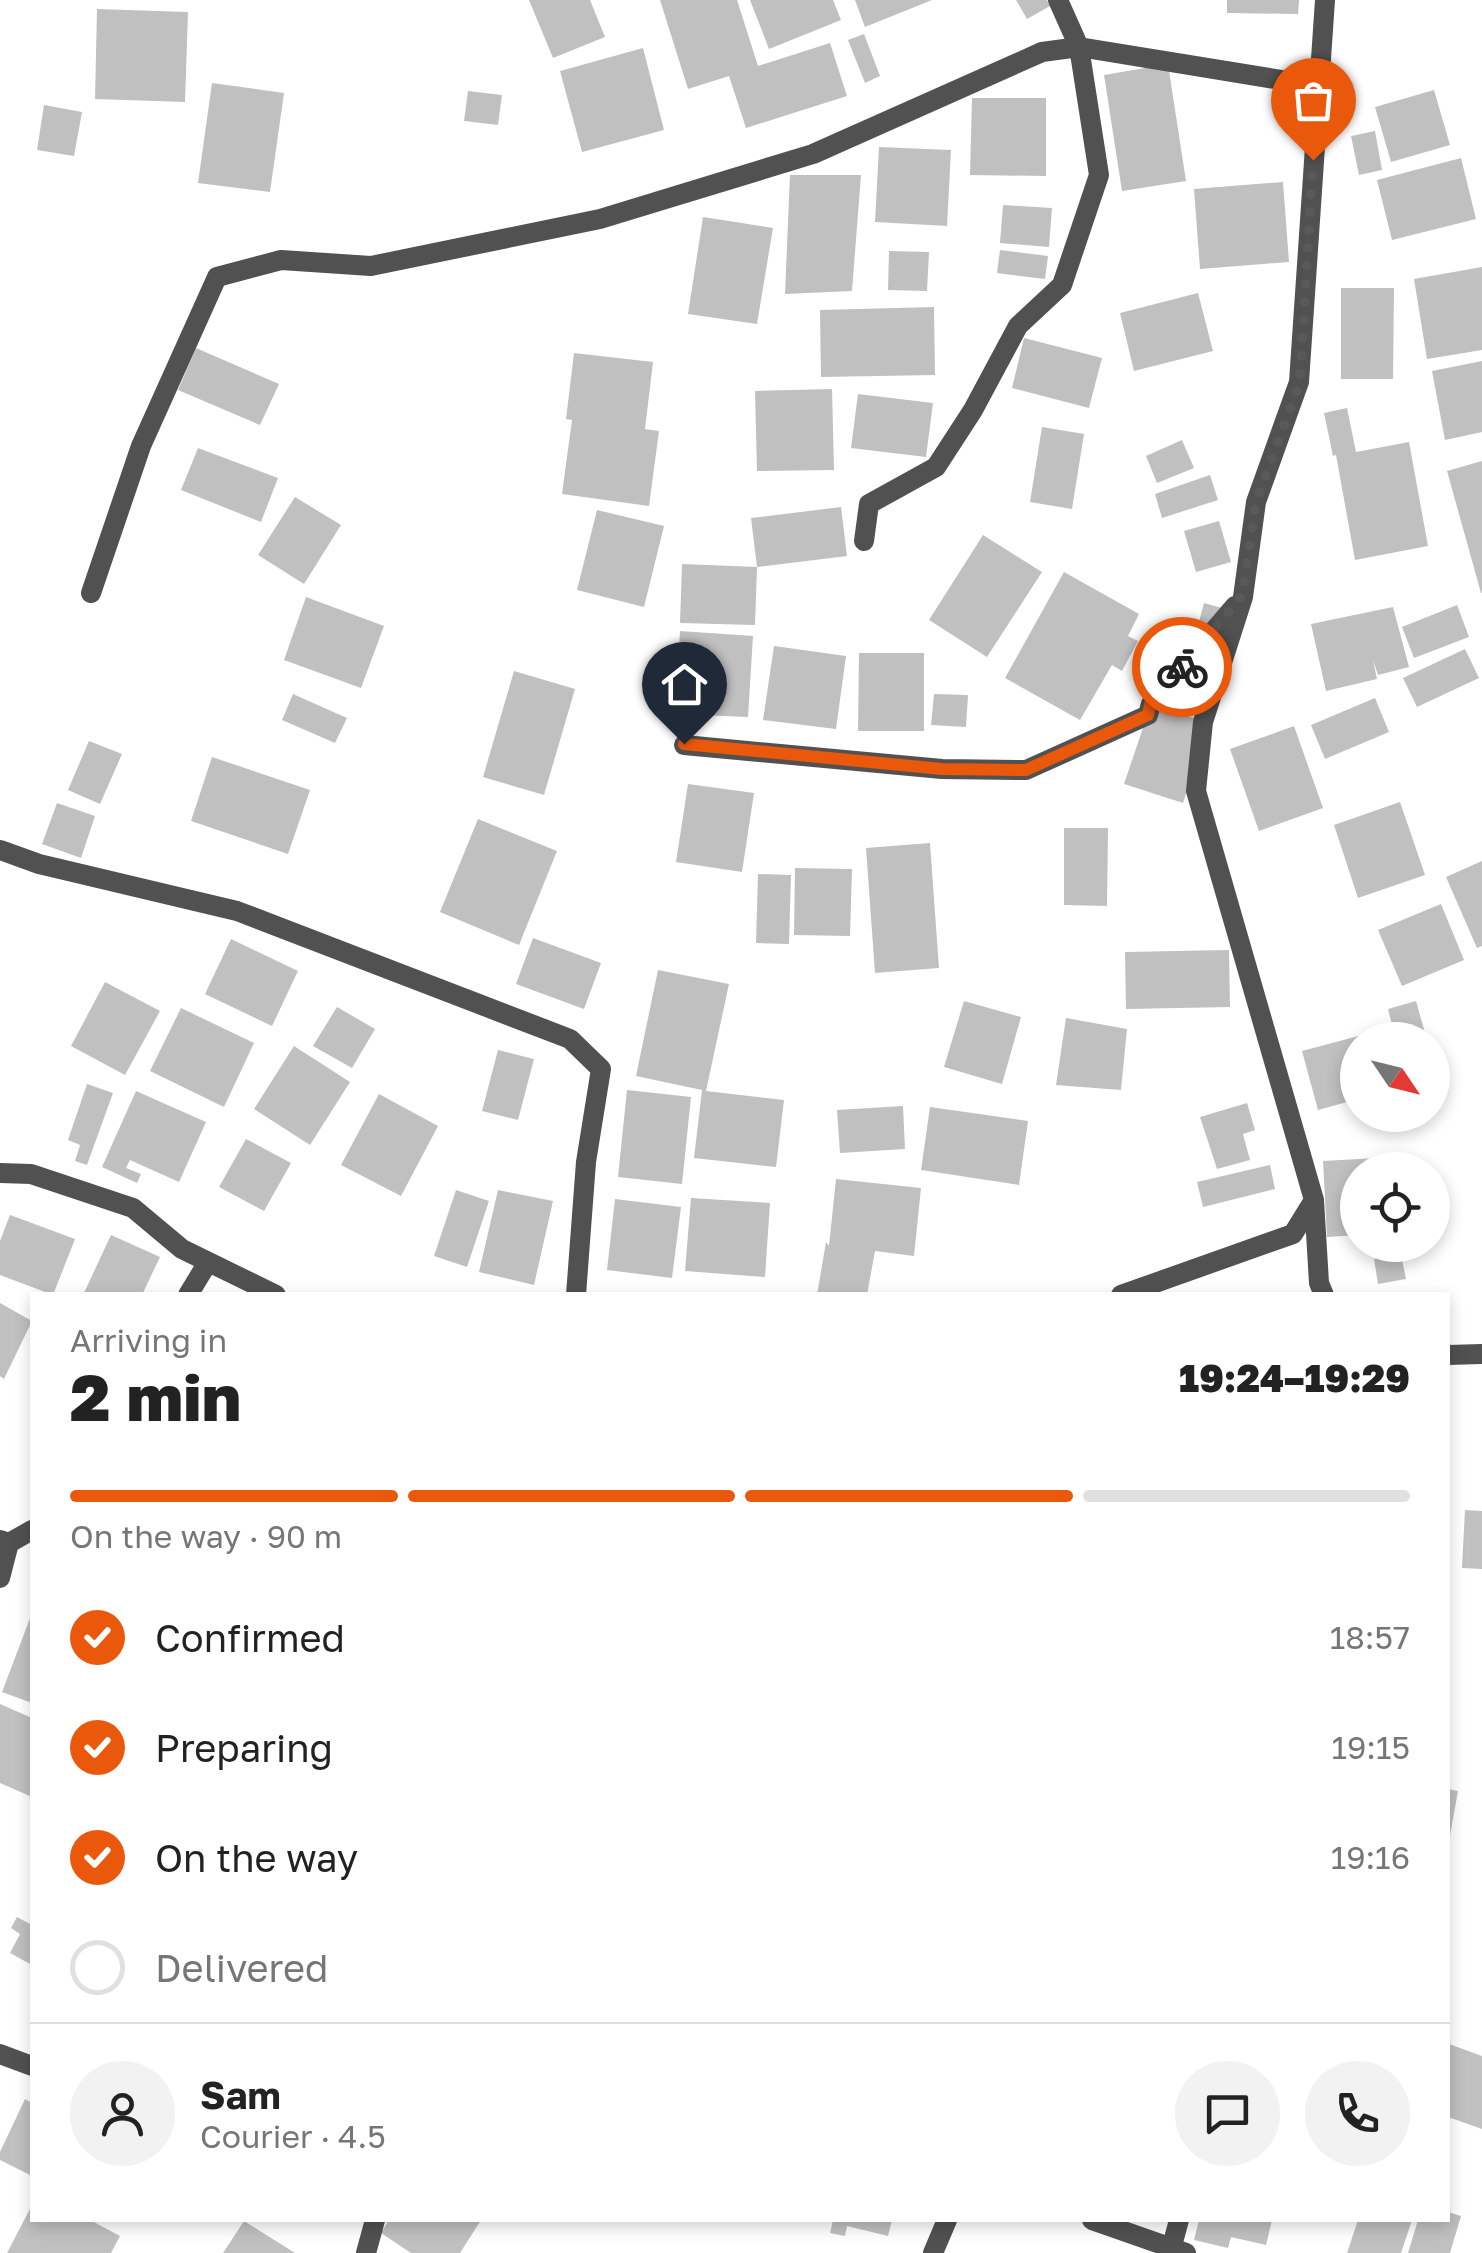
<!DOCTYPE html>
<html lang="en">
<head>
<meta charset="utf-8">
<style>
  :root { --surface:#fff; --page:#f2f2f2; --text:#222; --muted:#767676; --line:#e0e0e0; --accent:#ea580c }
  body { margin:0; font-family:"Golos Text",sans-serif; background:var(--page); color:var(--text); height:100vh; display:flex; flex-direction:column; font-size:38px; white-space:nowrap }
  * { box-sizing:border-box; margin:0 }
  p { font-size:32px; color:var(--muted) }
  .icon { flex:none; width:55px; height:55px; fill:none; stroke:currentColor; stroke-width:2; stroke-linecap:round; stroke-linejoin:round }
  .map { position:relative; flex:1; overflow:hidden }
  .side { position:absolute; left:30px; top:1292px; width:1420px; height:930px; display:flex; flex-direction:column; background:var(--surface); border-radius:0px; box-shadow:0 5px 15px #0003 }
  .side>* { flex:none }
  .needle { width:65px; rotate:125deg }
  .buttons { position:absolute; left:1340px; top:1022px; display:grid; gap:20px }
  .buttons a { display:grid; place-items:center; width:110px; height:110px; border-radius:50%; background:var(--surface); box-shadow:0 5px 15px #0003; font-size:50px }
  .pin { position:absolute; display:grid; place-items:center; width:85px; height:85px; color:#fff; margin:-102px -42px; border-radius:50% 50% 50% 0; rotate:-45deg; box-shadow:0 0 10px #0007 }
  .pin .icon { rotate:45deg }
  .courier { position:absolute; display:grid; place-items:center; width:100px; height:100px; margin:-50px; border:8px solid #ea580c; border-radius:50%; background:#fff; color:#222; box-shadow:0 2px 12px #0007 }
  .summary em { font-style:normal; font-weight:800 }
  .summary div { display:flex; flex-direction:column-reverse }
  .summary { display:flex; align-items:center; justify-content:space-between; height:170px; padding:0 40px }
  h1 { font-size:65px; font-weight:800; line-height:75px }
  .bar { display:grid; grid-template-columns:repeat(4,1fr); gap:15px 10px; align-content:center; height:120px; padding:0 40px }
  .bar i { height:12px; border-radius:8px; background:var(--line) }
  .bar .selected { background:var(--accent) }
  .bar p { grid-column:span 4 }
  .line { display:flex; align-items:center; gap:25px; padding:0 40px; border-top:2px solid var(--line) }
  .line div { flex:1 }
  .round { display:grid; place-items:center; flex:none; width:105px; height:105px; border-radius:52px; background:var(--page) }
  ol { padding:0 40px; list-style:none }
  li { display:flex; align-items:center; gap:30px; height:110px }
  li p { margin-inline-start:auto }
  li .icon { padding:10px; border-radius:50%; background:var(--accent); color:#fff; stroke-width:4 }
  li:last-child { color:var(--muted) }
  li i { width:55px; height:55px; border:5px solid var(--line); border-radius:50% }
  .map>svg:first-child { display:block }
  .building { fill:#c0c0c0 }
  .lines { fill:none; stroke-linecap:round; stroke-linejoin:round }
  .minor { stroke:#515151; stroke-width:20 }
  .done { stroke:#595959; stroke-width:10; stroke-dasharray:0 18 }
  .route { stroke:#ea580c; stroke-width:12 }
</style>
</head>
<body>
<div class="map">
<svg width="1482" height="2253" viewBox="0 0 1482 2253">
  <rect width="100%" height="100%" fill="#fff"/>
  <!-- building -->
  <path class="building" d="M529 0H590L605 37 553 58Z
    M660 0H737L758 66 830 43 847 96 746 128 729 76 688 89Z
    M750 0H833L841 20 769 49Z
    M855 0H932L865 27Z
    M1016 0H1047L1050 6 1027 19Z
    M1227 0H1299L1298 14 1227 13Z
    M97 9 188 12 185 102 95 99Z
    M864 34 880 76 865 83 848 40Z
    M643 48 664 130 582 152 560 71Z
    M1168 64 1186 181 1122 191 1104 75Z
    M212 83 284 93 270 192 198 183Z
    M1434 90 1450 145 1391 162 1375 107Z
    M468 91 502 95 498 125 464 121Z
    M972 98H1046V176L970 175Z
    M44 105 82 112 74 156 37 150Z
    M1375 131 1382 170 1359 175 1351 136Z
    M879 147 951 150 947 226 875 222Z
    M1461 158 1476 219 1392 240 1377 180Z
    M790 175H861L852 291 785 294Z
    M1283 182 1289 262 1200 269 1194 189Z
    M1003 205 1052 208 1049 247 1000 243Z
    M703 217 773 228 757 324 688 314Z
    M1000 250 1048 256 1045 279 997 273Z
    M889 251 929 252 927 291 888 290Z
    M1482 267V350L1427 359 1414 279Z
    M1341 288H1394L1393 379H1341Z
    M1198 293 1213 351 1134 371 1120 313Z
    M934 307 935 375 821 377 820 310Z
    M1024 338 1102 358 1089 408 1012 388Z
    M196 348 279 384 260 425 178 390Z
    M574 353 653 362 645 429 659 431 649 506 562 494 572 420 566 419Z
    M1482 361V432L1445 440 1432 371Z
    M832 389 834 470 757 471 755 391Z
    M858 394 933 403 926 457 851 448Z
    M1347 408 1356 452 1409 442 1428 546 1355 560 1336 455 1333 456 1324 413Z
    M1042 427 1084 434 1072 509 1030 502Z
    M1182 440 1194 468 1157 483 1146 456Z
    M198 448 278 478 261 522 181 490Z
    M1482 461V593H1481L1447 471Z
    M1210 475 1218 500 1162 518 1155 494Z
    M295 497 341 525 304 584 258 555Z
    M841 507 847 556 757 567 751 518Z
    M597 510 664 526 644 607 577 590Z
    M1219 521 1231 562 1196 572 1184 531Z
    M983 535 1042 572 987 657 929 620Z
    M682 564 757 567 755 625 680 623Z
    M1064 572 1139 614 1128 636 1138 641 1122 671 1112 665 1080 720 1005 678Z
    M306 597 384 626 361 688 284 660Z
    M1204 603 1237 612 1226 654 1193 645Z
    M1457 605 1469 637 1414 658 1402 627Z
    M1393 607 1409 667 1378 675 1373 660 1377 679 1326 691 1311 624Z
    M680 631 753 636 748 717 675 714Z
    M774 646 846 656 836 729 763 720Z
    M1465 649 1479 678 1417 707 1403 678Z
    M859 653H924V731H858Z
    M514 671 575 689 544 795 483 777Z
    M293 694 347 718 335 743 282 720Z
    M934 694 968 695 966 727 931 725Z
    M1375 698 1389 732 1325 759 1311 725Z
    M1151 704 1209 723 1183 803 1124 784Z
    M1294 726 1323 808 1259 831 1230 749Z
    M89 741 122 754 100 804 68 790Z
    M212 757 310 790 288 854 191 821Z
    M688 784 754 793 742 872 676 862Z
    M1400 802 1425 875 1358 898 1334 825Z
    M57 803 95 816 81 858 42 844Z
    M478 819 557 851 519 945 440 912Z
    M1064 828H1108L1107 906 1064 905Z
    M930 843 939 968 875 973 866 848Z
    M1482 861V946L1477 948 1446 877Z
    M795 868 852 869 850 936 794 935Z
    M758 874 791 875 789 944 756 943Z
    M1441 904 1464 960 1402 986 1378 930Z
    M533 938 601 963 584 1009 516 984Z
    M231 939 298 971 272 1026 205 994Z
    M1229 950 1230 1007 1126 1009 1125 952Z
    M658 970 729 984 706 1091 784 1100 776 1167 694 1158 702 1090 636 1076Z
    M105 982 160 1011 125 1075 71 1046Z
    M964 1001 1021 1017 1002 1084 944 1067Z
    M1416 1001 1427 1040H1396L1388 1009Z
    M337 1007 375 1029 352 1068 313 1046Z
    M181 1008 254 1043 224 1107 150 1071Z
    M1066 1018 1127 1029 1121 1090 1056 1085Z
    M1381 1030 1384 1040H1358V1099L1318 1110 1302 1051Z
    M294 1046 350 1082 310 1145 254 1109Z
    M498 1050 534 1059 518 1120 482 1111Z
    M87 1084 113 1093 87 1165 75 1161 80 1145 68 1140Z
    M627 1090 691 1097 682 1184 618 1177Z
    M136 1091 206 1122 179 1182 130 1160 126 1168 141 1174 137 1183 102 1167Z
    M379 1094 438 1126 401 1196 341 1165Z
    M1247 1103 1255 1130 1243 1134 1250 1160 1217 1169 1200 1117Z
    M903 1106 905 1149 840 1153 837 1110Z
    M930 1107 1028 1121 1019 1185 921 1170Z
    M246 1139 291 1163 264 1211 219 1187Z
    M1412 1156 1413 1170H1358V1235L1327 1237 1323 1161Z
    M1270 1165 1275 1189 1203 1207 1197 1182Z
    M836 1179 921 1188 914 1256 875 1251 867 1295H817L826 1242 829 1246Z
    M456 1190 489 1201 467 1267 434 1256Z
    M498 1190 553 1201 534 1285 479 1272Z
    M691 1198 770 1203 765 1277 685 1271Z
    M615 1199 681 1207 672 1278 607 1270Z
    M10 1215 75 1239 53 1295 0 1275V1241Z
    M111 1235 160 1257 142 1295H83Z
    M1401 1254 1406 1279 1378 1284 1374 1259Z
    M0 1303 32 1321 4 1379 0 1376Z
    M1465 1510 1482 1511V1569L1462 1568Z
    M32 1613V1703L2 1692Z
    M0 1704 32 1718V1797L0 1783Z
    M1448 1789 1458 1791 1449 1841 1448 1840Z
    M17 1917 32 1925V1965L10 1953 20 1934 11 1928Z
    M1449 2044 1482 2056V2129L1448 2117Z
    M25 2099 32 2103V2176L0 2160V2152Z
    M32 2205V2220H90L120 2236 111 2253H7Z
    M1448 2212 1461 2216 1450 2253H1408L1418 2220H1448Z
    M389 2220H481L460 2253H411L381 2233Z
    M833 2220H892L888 2236 847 2226 845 2236 830 2233Z
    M1199 2220H1272L1266 2245 1231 2237 1228 2248 1194 2240Z
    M1358 2220H1412L1401 2253H1347Z
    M244 2221 295 2253H223Z"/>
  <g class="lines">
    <!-- minor -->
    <path class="minor" d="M864 541 869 504 936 467 973 410 1018 326 1062 285 1099 175 1079 47 1058 0
      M91 593 141 446 217 277 281 260 371 266 600 219 813 154 1042 52 1079 47 1318 86
      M684 745 942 769 1026 770 1148 715 1151 704 1235 606
      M0 850 39 864 237 911 570 1039 601 1069 586 1162 576 1295
      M0 1173 31 1174 133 1208 182 1249 276 1295
      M188 1295 208 1262
      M1121 1295 1293 1234 1314 1200
      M1324 1295 1319 1283 1314 1200 1196 791 1203 722 1243 597 1256 502 1299 382 1325 0
      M1448 1355 1482 1354
      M0 1540 9 1543 32 1530
      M0 1578 9 1543
      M0 2054 32 2066
      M1092 2220 1186 2253
      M1172 2246 1179 2220
      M366 2253 375 2220
      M933 2253 947 2220"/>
  </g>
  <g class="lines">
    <!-- done -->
    <path class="done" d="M1182 667 1242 596 1256 502 1300 382 1313 160"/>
    <!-- route -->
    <path class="route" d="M684 744 942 769 1026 770 1148 715 1150 704 1182 667"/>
  </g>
</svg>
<div class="buttons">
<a><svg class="needle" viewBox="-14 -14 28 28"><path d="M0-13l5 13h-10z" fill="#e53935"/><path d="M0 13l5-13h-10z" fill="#767676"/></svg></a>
<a><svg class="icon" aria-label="locate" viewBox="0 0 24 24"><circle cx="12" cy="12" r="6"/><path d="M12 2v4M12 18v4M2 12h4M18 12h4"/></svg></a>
</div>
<div class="pin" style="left:1313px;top:160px;background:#ea580c"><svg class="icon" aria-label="bag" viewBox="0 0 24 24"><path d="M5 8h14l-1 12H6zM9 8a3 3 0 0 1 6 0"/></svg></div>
<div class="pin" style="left:684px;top:744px;background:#1f2937"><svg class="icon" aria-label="home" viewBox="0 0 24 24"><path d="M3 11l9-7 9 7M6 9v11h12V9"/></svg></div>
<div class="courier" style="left:1182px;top:667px"><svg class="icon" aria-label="bike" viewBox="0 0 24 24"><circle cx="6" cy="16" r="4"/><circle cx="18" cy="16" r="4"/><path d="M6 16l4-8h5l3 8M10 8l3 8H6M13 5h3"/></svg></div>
<section class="side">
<div class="summary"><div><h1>2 min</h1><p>Arriving in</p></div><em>19:24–19:29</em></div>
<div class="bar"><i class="selected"></i><i class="selected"></i><i class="selected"></i><i></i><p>On the way · 90 m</p></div>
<ol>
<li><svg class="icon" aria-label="check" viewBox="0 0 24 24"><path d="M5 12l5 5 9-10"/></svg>Confirmed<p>18:57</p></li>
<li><svg class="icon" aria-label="check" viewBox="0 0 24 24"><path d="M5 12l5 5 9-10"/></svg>Preparing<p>19:15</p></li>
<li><svg class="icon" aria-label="check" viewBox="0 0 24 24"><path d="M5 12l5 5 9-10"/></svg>On the way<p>19:16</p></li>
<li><i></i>Delivered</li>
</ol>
<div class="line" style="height:180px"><a class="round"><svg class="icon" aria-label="person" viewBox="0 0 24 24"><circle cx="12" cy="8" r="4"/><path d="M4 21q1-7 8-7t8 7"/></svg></a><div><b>Sam</b><p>Courier · 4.5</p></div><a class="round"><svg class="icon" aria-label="chat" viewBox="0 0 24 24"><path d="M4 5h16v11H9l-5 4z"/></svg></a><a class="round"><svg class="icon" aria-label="phone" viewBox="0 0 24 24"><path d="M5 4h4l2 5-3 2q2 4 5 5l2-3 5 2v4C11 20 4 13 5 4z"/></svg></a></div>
</section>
</div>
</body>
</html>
